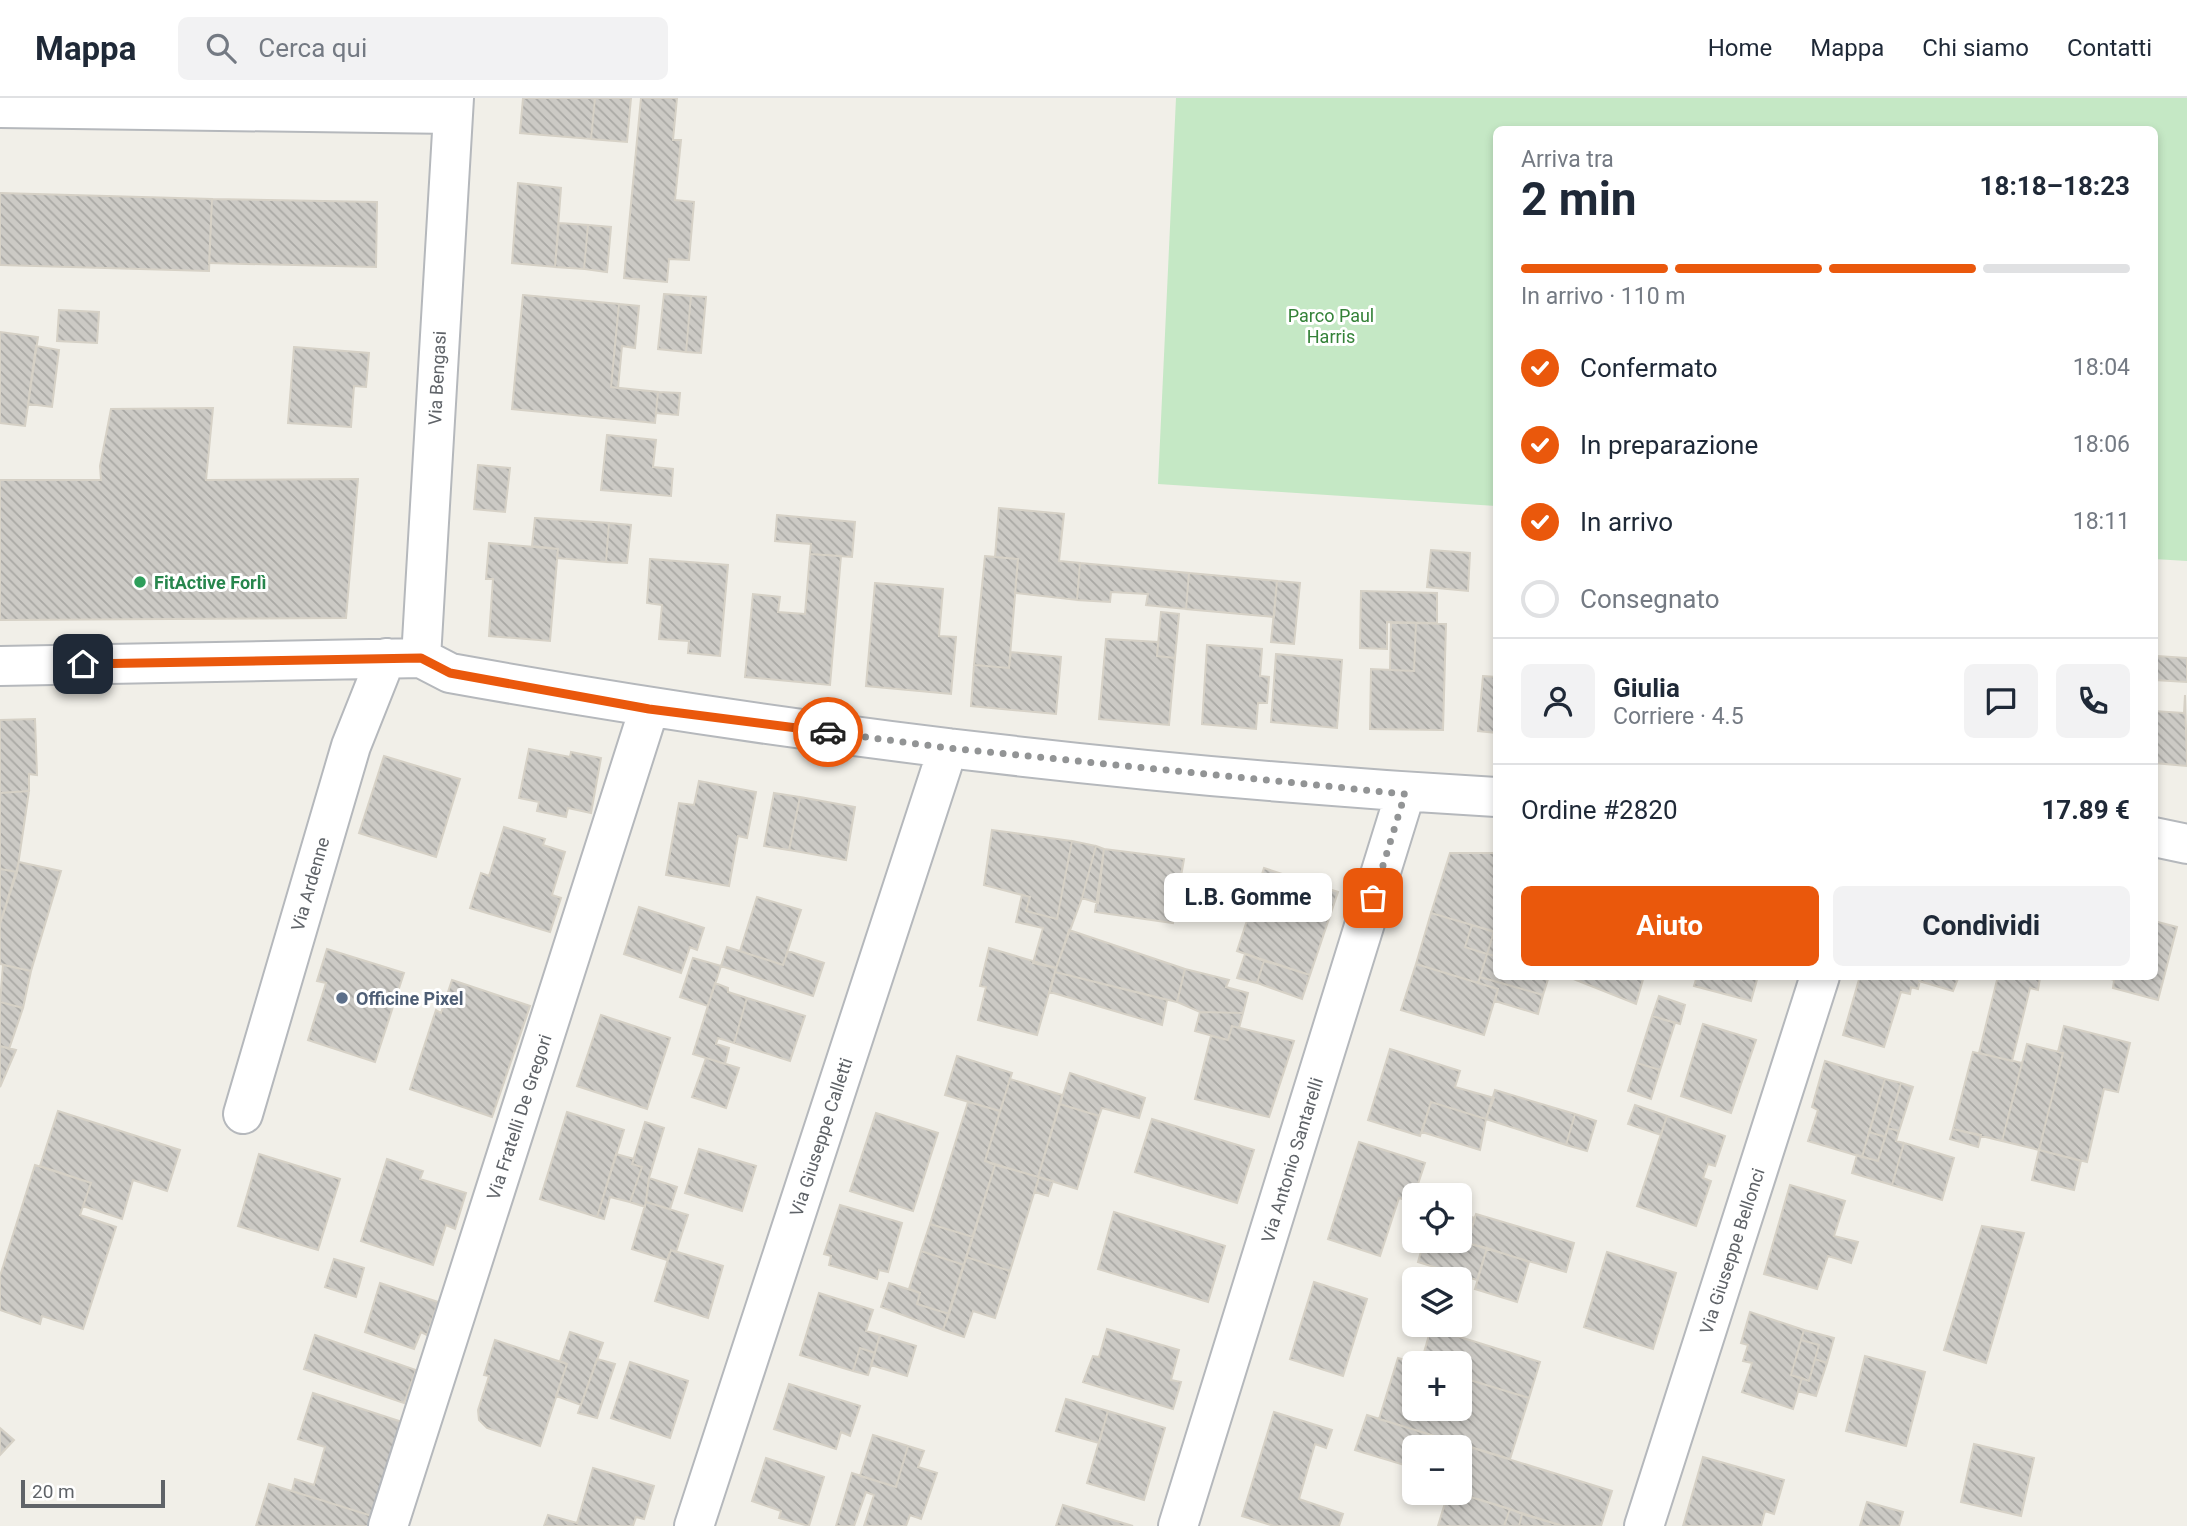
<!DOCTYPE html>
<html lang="it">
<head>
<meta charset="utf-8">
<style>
  :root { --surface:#fff; --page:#f2f2f3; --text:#1f2937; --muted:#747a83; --line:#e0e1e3; --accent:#ea580c }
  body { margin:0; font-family:Roboto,sans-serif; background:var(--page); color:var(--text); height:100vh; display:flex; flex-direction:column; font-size:26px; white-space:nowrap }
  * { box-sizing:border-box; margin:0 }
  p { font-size:23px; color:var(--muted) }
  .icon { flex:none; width:38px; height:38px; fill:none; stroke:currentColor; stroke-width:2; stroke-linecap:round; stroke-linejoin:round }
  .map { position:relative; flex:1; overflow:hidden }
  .details { position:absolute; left:1493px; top:28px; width:665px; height:854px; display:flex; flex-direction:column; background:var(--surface); border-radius:10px; box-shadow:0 4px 10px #0003 }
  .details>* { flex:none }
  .buttons { position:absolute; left:1402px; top:1085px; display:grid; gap:14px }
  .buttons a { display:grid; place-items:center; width:70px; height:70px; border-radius:10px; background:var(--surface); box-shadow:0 4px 10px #0003; font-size:35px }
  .scale { position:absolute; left:21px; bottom:18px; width:144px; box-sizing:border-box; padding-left:7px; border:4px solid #5f6368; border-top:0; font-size:19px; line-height:24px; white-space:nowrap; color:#5f6368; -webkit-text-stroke:5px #fff; paint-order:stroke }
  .pin { position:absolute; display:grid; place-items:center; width:60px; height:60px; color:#fff; margin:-30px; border-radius:14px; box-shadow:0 4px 10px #0006 }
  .courier { position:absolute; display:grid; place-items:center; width:70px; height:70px; margin:-35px; border:5px solid #ea580c; border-radius:50%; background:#fff; color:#222; box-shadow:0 2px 9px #0007 }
  .bubble { position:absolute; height:49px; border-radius:10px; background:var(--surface); box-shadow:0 4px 10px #0003; font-size:23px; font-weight:700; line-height:49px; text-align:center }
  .headline em { font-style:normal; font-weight:700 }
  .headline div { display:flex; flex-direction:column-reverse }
  .headline { display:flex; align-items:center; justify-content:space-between; height:119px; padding:0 28px }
  h1 { font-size:46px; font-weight:700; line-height:52px }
  .bar { display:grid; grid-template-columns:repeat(4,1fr); gap:10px 7px; align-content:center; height:84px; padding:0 28px }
  .bar i { height:9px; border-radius:5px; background:var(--line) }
  .bar .active { background:var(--accent) }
  .bar p { grid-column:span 4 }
  .line { display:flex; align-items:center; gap:18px; padding:0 28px; border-top:2px solid var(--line) }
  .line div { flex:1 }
  .round { display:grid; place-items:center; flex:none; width:74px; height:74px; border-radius:10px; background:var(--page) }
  ol { padding:0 28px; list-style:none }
  li { display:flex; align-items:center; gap:21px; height:77px }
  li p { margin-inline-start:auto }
  li .icon { padding:7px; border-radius:50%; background:var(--accent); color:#fff; stroke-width:4 }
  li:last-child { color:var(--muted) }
  li i { width:38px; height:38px; border:4px solid var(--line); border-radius:50% }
  .cta { display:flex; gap:14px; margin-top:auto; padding:14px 28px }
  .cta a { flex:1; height:80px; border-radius:10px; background:var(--accent); color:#fff; font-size:28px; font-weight:700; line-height:80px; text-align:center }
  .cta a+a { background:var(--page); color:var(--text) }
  header { display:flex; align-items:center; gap:42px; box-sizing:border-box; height:98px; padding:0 35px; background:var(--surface); border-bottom:2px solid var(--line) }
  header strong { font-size:33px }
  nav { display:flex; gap:38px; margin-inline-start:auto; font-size:24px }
  .search { width:490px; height:63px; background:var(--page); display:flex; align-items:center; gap:18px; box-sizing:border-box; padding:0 24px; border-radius:10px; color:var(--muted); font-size:26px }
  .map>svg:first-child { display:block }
  .park { fill:#c5e8c5 }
  .building { fill:url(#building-back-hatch); stroke:#d6d1c6; stroke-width:2 }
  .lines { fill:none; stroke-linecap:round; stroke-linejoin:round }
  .minor-casing { stroke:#b5b8bc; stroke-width:42 }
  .minor { stroke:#fff; stroke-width:38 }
  .done { stroke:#929495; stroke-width:7; stroke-dasharray:0 12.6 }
  .route { stroke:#ea580c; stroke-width:9 }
  .leisure-dot { fill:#2e9e5b; stroke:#fff; stroke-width:2.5 }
  .service-dot { fill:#5c6f8a; stroke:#fff; stroke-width:2.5 }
  .labels { text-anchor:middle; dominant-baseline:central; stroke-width:6; stroke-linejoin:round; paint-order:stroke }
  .park-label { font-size:18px; fill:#348238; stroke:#fff }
  .street-label { font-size:18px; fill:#5f6368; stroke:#fff }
  .leisure-label { font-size:18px; font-weight:bold; fill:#27864d; stroke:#fff; text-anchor:start }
  .service-label { font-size:18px; font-weight:bold; fill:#4e5e75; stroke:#fff; text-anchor:start }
</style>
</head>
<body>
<header>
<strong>Mappa</strong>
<div class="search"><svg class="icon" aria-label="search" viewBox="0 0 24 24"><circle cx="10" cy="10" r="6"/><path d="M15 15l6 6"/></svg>Cerca qui</div>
<nav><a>Home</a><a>Mappa</a><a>Chi siamo</a><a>Contatti</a></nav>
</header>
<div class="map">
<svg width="2187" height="1428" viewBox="0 0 2187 1428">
  <defs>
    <pattern id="building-back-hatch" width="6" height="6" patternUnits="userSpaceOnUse" patternTransform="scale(1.75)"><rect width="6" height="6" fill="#cccac5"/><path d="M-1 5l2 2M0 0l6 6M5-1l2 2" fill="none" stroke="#a9a8a4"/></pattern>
  </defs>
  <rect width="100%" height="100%" fill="#f1efe8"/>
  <!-- park -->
  <path class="park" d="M1176 0H2187V463L2154 461V32H1496V408L1158 386Z"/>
  <!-- building -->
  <path class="building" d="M523 0H595L591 41 520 35Z
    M595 0H631L627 44 591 41Z
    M641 0H677L673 42H681L675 102 694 104 689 162 669 161 667 184 624 180Z
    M518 85 561 90 555 169 512 165Z
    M0 95 212 101 209 173 0 167Z
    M212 101 377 104 376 169 209 165Z
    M559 125 588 127 584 171 555 169Z
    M588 127 611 129 607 174 584 171Z
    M664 196 691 198 686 254 658 251Z
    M523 197 619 206 611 289 658 294 655 325 512 311Z
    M691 198 706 199 701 255 686 254Z
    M619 206 639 208 635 250 622 248 618 290 611 289Z
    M59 212 99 214 97 245 57 243Z
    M0 234 38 239 25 328 0 325Z
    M36 248 59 252 52 309 28 306Z
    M294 249 369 255 366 289 354 288 351 329 288 325Z
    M658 294 680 295 678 317 656 315Z
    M213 310 206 382 358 381 346 520 0 522V382H101L100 368 111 311Z
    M607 337 656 342 653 369 673 371 671 398 601 392Z
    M478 367 510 370 505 414 474 411Z
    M999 410 1064 416 1059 463 1080 465 1077 502 1015 495 1018 461 995 459Z
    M777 417 855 424 852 459 810 456 811 446 775 443Z
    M535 420 609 425 606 464 557 460 558 451 532 448Z
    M609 425 631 427 627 465 606 464Z
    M489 445 558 451 550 543 489 538 493 481H486Z
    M1431 452 1470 455 1468 493 1427 489Z
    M810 456 841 458 830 587 745 579 753 496 780 499 778 514 805 516Z
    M985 458 1018 461 1009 570 974 567Z
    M650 461 728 467 720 558 688 555 689 543 659 541 662 507 647 505Z
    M1080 465 1189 475 1186 511 1146 507 1148 496 1111 494 1110 504 1077 502Z
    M1189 475 1277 483 1274 519 1186 511Z
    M1277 483 1300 485 1294 546 1271 544Z
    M875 485 943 491 939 538 956 539 951 596 866 588Z
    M1361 493 1437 495V525L1387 524V551L1360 550Z
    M1161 514 1179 516 1175 560 1157 558Z
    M1391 525H1416L1414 573 1390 572Z
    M1416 525 1446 526 1443 632 1370 631 1371 571 1414 573Z
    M1106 541 1158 544 1157 558 1175 560 1169 627 1099 621Z
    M1207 547 1262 551 1260 578 1269 579 1267 605H1258L1256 631 1202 626Z
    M1011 554 1061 559 1056 616 971 608 974 567 1009 570Z
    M1276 556 1342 562 1337 630 1271 624Z
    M2157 558 2187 560V584L2155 582Z
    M1483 578 1496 579V635L1478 633Z
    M2185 597 2187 668 2154 665V613L2184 615Z
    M35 621 37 677 29 676V693L0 695V622Z
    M529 651 570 659 571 654 601 660 591 715 568 710 566 719 537 713 539 704 519 700Z
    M384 658 460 681 436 759 359 735Z
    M699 683 756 694 747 740 738 738 729 788 666 777 679 705 694 707Z
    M29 693 17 774 0 771V695Z
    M774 695 800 699 789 752 764 748Z
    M800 699 855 709 846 762 789 752Z
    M504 729 545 741 543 747 565 754 552 797 561 800 550 834 470 810 481 775 489 778Z
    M992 732 1072 743 1057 821 1026 813 1030 799 984 787Z
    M1072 743 1096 748 1082 800 1056 870 1033 865 1043 830 1016 824 1022 797 1030 799 1026 813 1057 821Z
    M1096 748 1104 751 1098 805 1082 800Z
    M1104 751 1184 761 1173 825 1095 814Z
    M1450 755H1496V834L1431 815Z
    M19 764 61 773 31 873 0 866V826Z
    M1264 770 1338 794 1310 877 1237 853Z
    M0 771 17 774 0 826Z
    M757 799 801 812 783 867 740 853Z
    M639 809 704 830 697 852 690 849 681 875 624 856Z
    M1431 815 1472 827 1465 849 1487 856 1478 885 1416 866Z
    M2154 823 2177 829 2158 902 2113 890 2114 882 2101 878H2154Z
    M1472 827 1494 834 1487 856 1465 849Z
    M1069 832 1185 871 1177 904 1055 874Z
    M1494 834H1496V858L1487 856Z
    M727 849 783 867 788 853 824 865 813 898 721 868Z
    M989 850 1056 870 1037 937 978 922 986 889 980 888Z
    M327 851 404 875 375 964 308 942 326 885 317 883Z
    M1245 856 1264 863 1257 885 1237 880Z
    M1487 856 1496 858V878H1549L1543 897 1480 879Z
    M693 860 721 868 708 908 680 899Z
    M1264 863 1310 877 1302 901 1257 885Z
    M1416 866 1498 891 1484 937 1401 912Z
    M3 867 31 873 23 910 0 904Z
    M1185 871 1229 882 1226 889 1248 895 1243 915 1200 914 1177 904Z
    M1055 874 1167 902 1162 927 1050 894Z
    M1566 878H1644L1636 906Z
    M1697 878H1758L1751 903 1694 888Z
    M1860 878H1921L1918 891 1911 889 1910 896 1901 894 1884 949 1843 937Z
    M1921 878H1959L1953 893 1919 883Z
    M1998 878 2040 880 2038 892 2030 890 2012 963 1979 955Z
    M1480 879 1543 897 1538 916 1495 903 1498 891 1478 885Z
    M452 882 530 908 492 1019 410 991 436 912 441 915Z
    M715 885 728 890V894L747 900 734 945 718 940 716 946 729 950 725 966 693 956Z
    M1659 898 1685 907 1680 926 1652 918Z
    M747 900 805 918 790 963 734 945Z
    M0 904 23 910 9 951 0 948Z
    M1200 914 1243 915 1239 930 1232 928 1228 942 1195 933Z
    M601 917 670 940 647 1011 577 988Z
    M1652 918 1675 925 1660 972 1637 965Z
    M1703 926 1756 942 1731 1015 1681 998Z
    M1232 928 1294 943 1269 1019 1195 1001 1211 938 1228 942Z
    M2064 928 2130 945 2118 994 2104 991 2087 1064 2039 1052 2063 955 2058 954Z
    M2027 946 2063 955 2039 1052 2002 1043Z
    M0 948 16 952 0 989Z
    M1390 951 1460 973 1455 989 1494 1000 1486 1021 1431 1004 1420 1038 1368 1022Z
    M1973 954 2022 965 2002 1043 1953 1031Z
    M957 958 1012 975 1000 1013 945 997Z
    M706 960 739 970 726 1010 692 999Z
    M1825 963 1885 981 1862 1059 1808 1043 1818 1012 1812 1009Z
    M1637 965 1660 972 1651 1001 1628 993Z
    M1070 975 1145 1000 1139 1020 1102 1010 1099 1018 1060 1006Z
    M1010 981 1062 997 1038 1079 985 1063Z
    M1885 981 1901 985 1885 1039 1869 1034Z
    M1901 985 1913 989 1899 1033 1888 1030Z
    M1495 992 1575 1016 1566 1047 1486 1021Z
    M968 1004 1000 1013 985 1063 995 1067 973 1139 930 1126Z
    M1431 1004 1486 1021 1480 1052 1422 1034Z
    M1060 1006 1099 1018 1077 1091 1038 1079Z
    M1635 1007 1667 1018 1661 1037 1628 1026Z
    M58 1013 180 1052 167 1093 133 1082 122 1121 83 1108 91 1085 40 1068Z
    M567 1014 624 1032 597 1119 540 1101Z
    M876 1015 938 1035 913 1113 850 1093Z
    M1575 1016 1596 1023 1587 1053 1566 1047Z
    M1667 1018 1725 1038 1715 1068 1708 1066 1703 1080 1711 1083 1696 1128 1637 1108Z
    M1152 1021 1254 1052 1237 1105 1135 1074Z
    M645 1024 664 1030 649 1080 645 1109 630 1104 642 1069 632 1066Z
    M1888 1030 1899 1033 1896 1043 1904 1045 1892 1087 1852 1075 1857 1057 1878 1063Z
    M1953 1031 1981 1037 1978 1049 1950 1041Z
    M1869 1034 1885 1039 1878 1063 1862 1059Z
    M1359 1044 1425 1065 1412 1104 1399 1100 1380 1158 1328 1141Z
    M1904 1045 1954 1060 1942 1102 1892 1087Z
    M699 1051 756 1068 742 1113 685 1095Z
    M2039 1052 2081 1063 2074 1092 2032 1082Z
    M259 1056 340 1081 318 1152 238 1128Z
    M616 1056 634 1061 632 1066 642 1069 630 1104 610 1099 604 1121 597 1119Z
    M387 1061 423 1073 420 1081 466 1095 455 1131 446 1127 433 1167 361 1143Z
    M35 1067 91 1085 80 1117 116 1129 83 1231 42 1218 40 1226 0 1212V1178Z
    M995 1067 1039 1079 1010 1173 966 1159Z
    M1039 1079 1053 1083 1048 1098 1035 1094Z
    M649 1080 677 1089 670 1111 646 1104Z
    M1790 1087 1845 1103 1834 1138 1858 1144 1851 1165 1828 1158 1817 1191 1764 1176Z
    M646 1104 688 1117 676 1154 671 1152 667 1162 632 1151Z
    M840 1107 902 1125 888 1174 879 1172 877 1181 829 1167 831 1158 824 1156Z
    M1114 1114 1225 1148 1208 1204 1098 1171Z
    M1460 1116 1475 1120 1467 1145 1487 1150 1477 1182 1418 1164 1424 1143H1460Z
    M1476 1116 1574 1145 1566 1174 1467 1145Z
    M930 1126 973 1139 964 1167 921 1153Z
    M1982 1128 2024 1135 1986 1265 1944 1252Z
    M1487 1150 1529 1164 1517 1204 1475 1191Z
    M671 1152 723 1168 708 1220 655 1203Z
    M921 1153 964 1167 949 1216 917 1206 920 1195 909 1191Z
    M1607 1154 1676 1175 1653 1251 1584 1229Z
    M966 1159 1010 1173 995 1220 973 1213 964 1239 943 1232Z
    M334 1161 364 1170 356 1199 325 1189Z
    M1314 1184 1367 1201 1343 1278 1290 1261Z
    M380 1185 438 1204 427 1237 421 1234 414 1251 365 1234Z
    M889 1185 920 1195 917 1206 949 1216 943 1232 881 1209Z
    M819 1195 873 1212 866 1233 880 1237 875 1255 860 1250 853 1273 800 1257Z
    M1750 1214 1804 1232 1791 1277 1802 1280 1793 1311 1742 1294 1752 1265 1743 1263 1748 1247 1741 1245Z
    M1431 1230 1540 1264 1529 1300 1460 1279V1265H1421Z
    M1107 1231 1179 1252 1171 1282 1181 1284 1173 1311 1083 1284 1093 1258 1099 1259Z
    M1804 1232 1834 1240 1827 1265 1815 1261 1819 1247 1801 1242Z
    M570 1234 603 1245 581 1307 556 1298 567 1266 560 1263Z
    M315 1237 416 1272 404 1305 304 1271Z
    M880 1237 916 1248 907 1278 871 1267Z
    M495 1242 567 1266 540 1348 487 1330 479 1322 478 1312 489 1278 484 1277Z
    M1801 1242 1819 1247 1809 1283 1791 1277Z
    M860 1250 875 1255 868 1277 853 1273Z
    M1865 1258 1925 1274 1906 1348 1846 1333Z
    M1398 1260 1417 1265H1414V1311H1460V1279L1529 1300 1510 1361 1379 1321Z
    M597 1261 615 1266 597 1320 578 1315Z
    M1815 1261 1827 1265 1816 1298 1798 1293 1802 1280 1809 1283Z
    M630 1264 688 1283 670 1340 611 1320Z
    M789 1286 860 1308 850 1338 841 1334 836 1351 774 1331Z
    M313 1295 402 1324 372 1418 292 1393 295 1381 314 1387 325 1349 298 1341Z
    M1066 1301 1108 1313 1099 1345 1056 1333Z
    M1108 1313 1165 1330 1144 1402 1087 1385Z
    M1274 1314 1332 1332 1326 1350 1315 1346 1299 1401 1343 1416 1339 1428H1274L1242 1418Z
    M1367 1317 1463 1347 1460 1357V1349H1414V1370L1355 1352Z
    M0 1330 14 1342 0 1357Z
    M873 1337 908 1348 896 1389 860 1378Z
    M1974 1346 2034 1360 2021 1418 1961 1404Z
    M1463 1347 1612 1393 1601 1428H1563L1458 1395Z
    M908 1348 924 1353 918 1369 937 1375 921 1421 910 1417 906 1428H864L874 1397 866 1394 854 1428H836L852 1375 896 1389Z
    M1703 1359 1784 1382 1774 1416 1765 1413 1761 1428H1683Z
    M766 1360 824 1379 809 1428 779 1420 781 1413 752 1403Z
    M593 1370 654 1388 644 1421 636 1419 633 1428H544L548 1417 577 1425Z
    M269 1386 372 1418 371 1428H256Z
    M1448 1395H1458L1510 1411 1504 1428H1438Z
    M1867 1404 1903 1414 1899 1428H1860Z
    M1063 1407 1133 1428H1056Z
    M1510 1411 1522 1416 1519 1428H1504Z
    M1522 1416 1563 1428H1519Z"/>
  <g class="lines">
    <defs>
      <path id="minor" d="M0 10 453 16
        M421 560 454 0
        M0 568 421 560 450 575C795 637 1146 679 1496 699
        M2154 739 2187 746
        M243 1016 351 648 386 560
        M388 1428 649 611
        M694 1428 948 650
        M1178 1428 1405 696
        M1644 1428 1820 878"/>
    </defs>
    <!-- minor casing -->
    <use href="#minor" class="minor-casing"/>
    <!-- minor -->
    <use href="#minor" class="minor"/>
  </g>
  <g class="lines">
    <!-- done -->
    <path class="done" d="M828 634 948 650 1405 696 1373 800"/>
    <!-- route -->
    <path class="route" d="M83 566 421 560 450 575 649 611 828 634"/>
  </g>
  <!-- markers -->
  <circle class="leisure-dot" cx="140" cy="484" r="7"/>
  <circle class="service-dot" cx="342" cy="900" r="7"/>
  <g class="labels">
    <!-- park labels -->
    <g class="park-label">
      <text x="1331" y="217">Parco Paul<tspan x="1331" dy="21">Harris</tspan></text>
    </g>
    <!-- street labels -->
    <g class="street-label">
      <text transform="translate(437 280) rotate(-87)">Via Bengasi</text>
      <text transform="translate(310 786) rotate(-74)">Via Ardenne</text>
      <text transform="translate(519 1019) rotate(-72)">Via Fratelli De Gregori</text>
      <text transform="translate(821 1039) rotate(-72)">Via Giuseppe Calletti</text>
      <text transform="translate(1292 1062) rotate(-73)">Via Antonio Santarelli</text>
      <text transform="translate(1732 1153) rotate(-72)">Via Giuseppe Bellonci</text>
    </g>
    <!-- leisure labels -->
    <g class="leisure-label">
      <text x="154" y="484">FitActive Forlì</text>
    </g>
    <!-- service labels -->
    <g class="service-label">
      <text x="356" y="900">Officine Pixel</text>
    </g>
  </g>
</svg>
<div class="buttons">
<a><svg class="icon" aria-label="locate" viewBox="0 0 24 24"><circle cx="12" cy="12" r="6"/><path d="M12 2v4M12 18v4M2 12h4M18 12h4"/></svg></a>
<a><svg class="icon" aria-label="layers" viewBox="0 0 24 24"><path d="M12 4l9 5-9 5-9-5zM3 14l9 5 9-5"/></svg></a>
<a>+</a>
<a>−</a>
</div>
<div class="scale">20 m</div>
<div class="pin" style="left:1373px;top:800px;background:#ea580c"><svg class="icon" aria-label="bag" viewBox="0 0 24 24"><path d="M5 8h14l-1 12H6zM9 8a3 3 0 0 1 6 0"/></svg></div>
<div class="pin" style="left:83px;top:566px;background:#1f2937"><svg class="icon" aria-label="home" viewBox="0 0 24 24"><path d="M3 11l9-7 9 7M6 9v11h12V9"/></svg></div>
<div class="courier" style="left:828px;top:634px"><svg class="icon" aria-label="car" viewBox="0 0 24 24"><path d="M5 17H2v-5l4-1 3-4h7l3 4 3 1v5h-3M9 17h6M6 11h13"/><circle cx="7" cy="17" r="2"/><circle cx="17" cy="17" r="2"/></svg></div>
<div class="bubble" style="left:1164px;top:775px;width:168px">L.B. Gomme</div>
<section class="details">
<div class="headline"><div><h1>2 min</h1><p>Arriva tra</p></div><em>18:18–18:23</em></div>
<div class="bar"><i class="active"></i><i class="active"></i><i class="active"></i><i></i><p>In arrivo · 110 m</p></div>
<ol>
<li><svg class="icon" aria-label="check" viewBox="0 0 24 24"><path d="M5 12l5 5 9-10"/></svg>Confermato<p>18:04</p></li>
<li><svg class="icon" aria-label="check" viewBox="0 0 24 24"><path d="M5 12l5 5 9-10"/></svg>In preparazione<p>18:06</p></li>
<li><svg class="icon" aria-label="check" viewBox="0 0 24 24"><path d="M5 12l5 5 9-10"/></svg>In arrivo<p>18:11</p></li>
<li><i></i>Consegnato</li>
</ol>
<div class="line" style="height:126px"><a class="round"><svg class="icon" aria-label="person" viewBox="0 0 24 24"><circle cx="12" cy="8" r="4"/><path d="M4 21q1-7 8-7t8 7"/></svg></a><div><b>Giulia</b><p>Corriere · 4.5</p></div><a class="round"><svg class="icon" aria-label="chat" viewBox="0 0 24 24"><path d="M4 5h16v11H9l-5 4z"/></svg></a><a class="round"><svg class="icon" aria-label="phone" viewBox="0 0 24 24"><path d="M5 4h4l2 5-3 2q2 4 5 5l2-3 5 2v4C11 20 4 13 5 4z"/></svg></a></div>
<div class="line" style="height:91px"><div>Ordine #2820</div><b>17.89 €</b></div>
<div class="cta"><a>Aiuto</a><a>Condividi</a></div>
</section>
</div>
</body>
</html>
